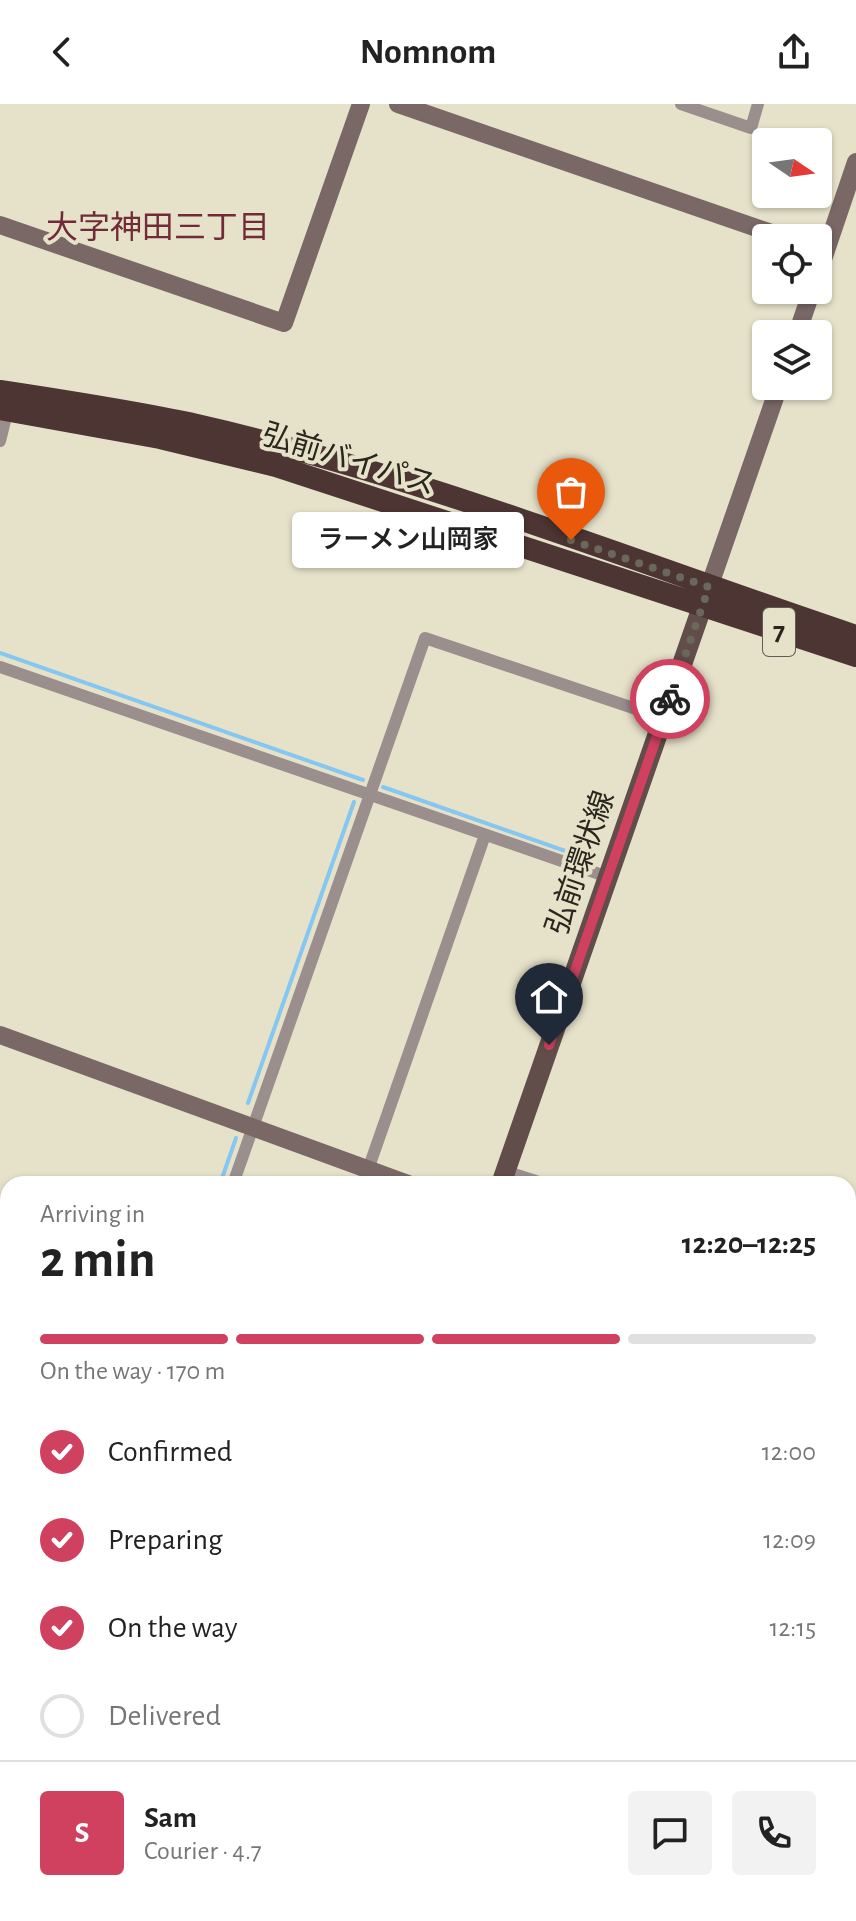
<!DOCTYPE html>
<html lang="en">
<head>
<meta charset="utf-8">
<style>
  :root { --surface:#fff; --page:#f2f2f2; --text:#222; --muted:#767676; --line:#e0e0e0; --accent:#d0405f }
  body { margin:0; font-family:"Alegreya Sans","Noto Sans JP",sans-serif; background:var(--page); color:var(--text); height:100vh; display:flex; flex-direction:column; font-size:30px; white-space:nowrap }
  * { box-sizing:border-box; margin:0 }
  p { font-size:26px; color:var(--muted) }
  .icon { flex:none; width:44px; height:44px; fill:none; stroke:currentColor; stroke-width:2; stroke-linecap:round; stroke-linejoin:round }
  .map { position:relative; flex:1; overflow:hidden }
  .sheet { position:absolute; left:0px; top:1072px; width:856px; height:746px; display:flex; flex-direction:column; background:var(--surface); border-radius:24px 24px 0 0; box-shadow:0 2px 6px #0004 }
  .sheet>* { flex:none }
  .needle { width:52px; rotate:103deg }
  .controls { position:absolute; left:752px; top:24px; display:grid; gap:16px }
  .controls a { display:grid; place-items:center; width:80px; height:80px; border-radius:8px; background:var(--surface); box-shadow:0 2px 6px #0004; font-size:40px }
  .pin { position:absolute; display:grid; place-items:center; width:68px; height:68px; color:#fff; margin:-82px -34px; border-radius:50% 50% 50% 0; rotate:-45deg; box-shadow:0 0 8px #0007 }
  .pin .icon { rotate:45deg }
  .courier { position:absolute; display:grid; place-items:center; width:80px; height:80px; margin:-40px; border:6px solid #d0405f; border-radius:50%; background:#fff; color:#222; box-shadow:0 2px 10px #0007 }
  .bubble { position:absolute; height:56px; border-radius:8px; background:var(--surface); box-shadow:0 2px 6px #0004; font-size:26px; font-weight:600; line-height:56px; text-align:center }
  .summary em { font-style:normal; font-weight:600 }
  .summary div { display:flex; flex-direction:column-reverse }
  .summary { display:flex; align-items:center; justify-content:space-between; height:136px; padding:0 40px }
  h1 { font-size:52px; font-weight:600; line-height:60px }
  .bar { display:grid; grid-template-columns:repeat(4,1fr); gap:12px 8px; align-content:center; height:96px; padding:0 40px }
  .bar i { height:10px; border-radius:6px; background:var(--line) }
  .bar .selected { background:var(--accent) }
  .bar p { grid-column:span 4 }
  .line { display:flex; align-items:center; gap:20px; padding:0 40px; border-top:2px solid var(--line) }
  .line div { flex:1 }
  .round { display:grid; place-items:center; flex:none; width:84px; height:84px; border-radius:8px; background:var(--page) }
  ol { padding:0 40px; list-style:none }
  li { display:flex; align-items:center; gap:24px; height:88px }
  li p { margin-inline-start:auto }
  li .icon { padding:8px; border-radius:50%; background:var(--accent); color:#fff; stroke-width:4 }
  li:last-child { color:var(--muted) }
  li i { width:44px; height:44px; border:4px solid var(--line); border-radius:50% }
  header { display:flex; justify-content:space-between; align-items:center; height:104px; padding:0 40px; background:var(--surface); font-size:36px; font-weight:600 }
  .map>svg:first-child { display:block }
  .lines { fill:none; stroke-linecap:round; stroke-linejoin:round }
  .stream { stroke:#86c7f1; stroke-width:4 }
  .street { stroke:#9b8f8e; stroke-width:12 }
  .secondary { stroke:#796866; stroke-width:18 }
  .primary { stroke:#614d4a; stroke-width:20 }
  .highway { stroke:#4c3533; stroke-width:22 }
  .done { stroke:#6a685a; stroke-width:8; stroke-dasharray:0 14.4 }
  .route { stroke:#d0405f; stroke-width:10 }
  .labels { text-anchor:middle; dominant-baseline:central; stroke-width:8; stroke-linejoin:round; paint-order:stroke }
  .shield { fill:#e6e2ca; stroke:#615e51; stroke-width:2 }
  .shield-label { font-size:28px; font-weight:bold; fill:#28261d }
  .street-label { font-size:30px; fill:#28261d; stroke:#e6e2ca }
  .neighbourhood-label { font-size:32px; fill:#712a37; stroke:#e6e2ca }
</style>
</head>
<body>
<header><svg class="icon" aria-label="back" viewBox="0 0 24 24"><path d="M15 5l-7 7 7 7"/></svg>Nomnom<svg class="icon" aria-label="share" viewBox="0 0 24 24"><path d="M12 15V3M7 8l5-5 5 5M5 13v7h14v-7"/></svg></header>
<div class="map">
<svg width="856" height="1817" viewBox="0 0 856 1817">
  <rect width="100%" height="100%" fill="#e6e2ca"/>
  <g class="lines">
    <!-- stream -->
    <path class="stream" d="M0 549 363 676
      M383 683 591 756
      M248 999 354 698
      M220 1080 236 1034"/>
    <!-- street -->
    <path class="street" d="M681 0 751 24 758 0
      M0 337 8 305
      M0 563 608 773
      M505 1067 545 1080
      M233 1080 425 534 663 614
      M363 1080 485 731
      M0 1150 8 1153
      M848 1240 856 1243
      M0 1440 8 1443
      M848 1444 856 1446
      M848 1534 856 1537
      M848 1620 856 1623
      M462 1817 464 1810"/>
    <!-- secondary -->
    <path class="secondary" d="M398 0 786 134
      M0 121 284 219 361 0
      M818 170 856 58
      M797 230 812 186
      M705 495 779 282
      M0 931 408 1080
      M0 1664 8 1666
      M811 1810 851 1817"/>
    <!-- primary -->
    <path class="primary" d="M501 1080 702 503
      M332 1810 334 1817"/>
    <!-- highway -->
    <path class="highway" d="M0 287C66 297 132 307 197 321 422 372 638 459 856 532
      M0 305 160 334 276 362 856 552"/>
  </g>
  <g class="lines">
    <!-- done -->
    <path class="done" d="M571 436 709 483 670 595"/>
    <!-- route -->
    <path class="route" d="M549 941 670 595"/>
  </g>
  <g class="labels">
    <!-- shield labels -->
    <rect class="shield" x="763" y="504" width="32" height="48" rx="6"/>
    <g class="shield-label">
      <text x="779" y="528">7</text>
    </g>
    <!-- street labels -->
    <g class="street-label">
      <text transform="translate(349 356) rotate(17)">弘前バイパス</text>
      <text transform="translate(581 759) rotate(-71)">弘前環状線</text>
    </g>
    <!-- neighbourhood labels -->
    <g class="neighbourhood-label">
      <text x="158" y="124">大字神田三丁目</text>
    </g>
  </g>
</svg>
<div class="controls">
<a><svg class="needle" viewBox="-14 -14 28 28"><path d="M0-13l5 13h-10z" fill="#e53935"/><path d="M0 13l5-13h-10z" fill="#767676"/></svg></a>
<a><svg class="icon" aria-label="locate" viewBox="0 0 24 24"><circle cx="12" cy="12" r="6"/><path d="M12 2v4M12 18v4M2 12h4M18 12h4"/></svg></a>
<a><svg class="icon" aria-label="layers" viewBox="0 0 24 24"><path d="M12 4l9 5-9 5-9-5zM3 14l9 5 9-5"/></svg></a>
</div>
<div class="pin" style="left:571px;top:436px;background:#ea580c"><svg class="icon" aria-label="bag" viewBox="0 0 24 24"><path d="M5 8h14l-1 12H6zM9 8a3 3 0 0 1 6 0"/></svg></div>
<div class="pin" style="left:549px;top:941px;background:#1f2937"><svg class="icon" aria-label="home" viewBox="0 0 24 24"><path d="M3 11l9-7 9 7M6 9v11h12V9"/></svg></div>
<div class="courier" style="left:670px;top:595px"><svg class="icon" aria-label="bike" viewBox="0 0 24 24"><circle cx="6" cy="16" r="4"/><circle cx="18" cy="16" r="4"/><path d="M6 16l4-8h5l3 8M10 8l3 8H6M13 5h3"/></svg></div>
<div class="bubble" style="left:292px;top:408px;width:232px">ラーメン山岡家</div>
<section class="sheet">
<div class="summary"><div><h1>2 min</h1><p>Arriving in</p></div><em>12:20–12:25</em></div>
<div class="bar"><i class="selected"></i><i class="selected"></i><i class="selected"></i><i></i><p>On the way · 170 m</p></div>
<ol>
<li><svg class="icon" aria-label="check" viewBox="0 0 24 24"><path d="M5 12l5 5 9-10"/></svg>Confirmed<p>12:00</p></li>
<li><svg class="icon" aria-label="check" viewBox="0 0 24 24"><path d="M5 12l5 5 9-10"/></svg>Preparing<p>12:09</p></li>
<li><svg class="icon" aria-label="check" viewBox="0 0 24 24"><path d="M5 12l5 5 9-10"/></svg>On the way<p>12:15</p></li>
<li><i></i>Delivered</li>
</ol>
<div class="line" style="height:144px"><b class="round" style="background:var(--accent);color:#fff">S</b><div><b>Sam</b><p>Courier · 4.7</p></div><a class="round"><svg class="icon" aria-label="chat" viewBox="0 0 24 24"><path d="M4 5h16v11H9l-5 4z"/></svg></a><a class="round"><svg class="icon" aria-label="phone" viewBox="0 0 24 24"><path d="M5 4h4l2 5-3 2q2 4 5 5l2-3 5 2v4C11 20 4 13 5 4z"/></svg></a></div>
</section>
</div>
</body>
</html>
